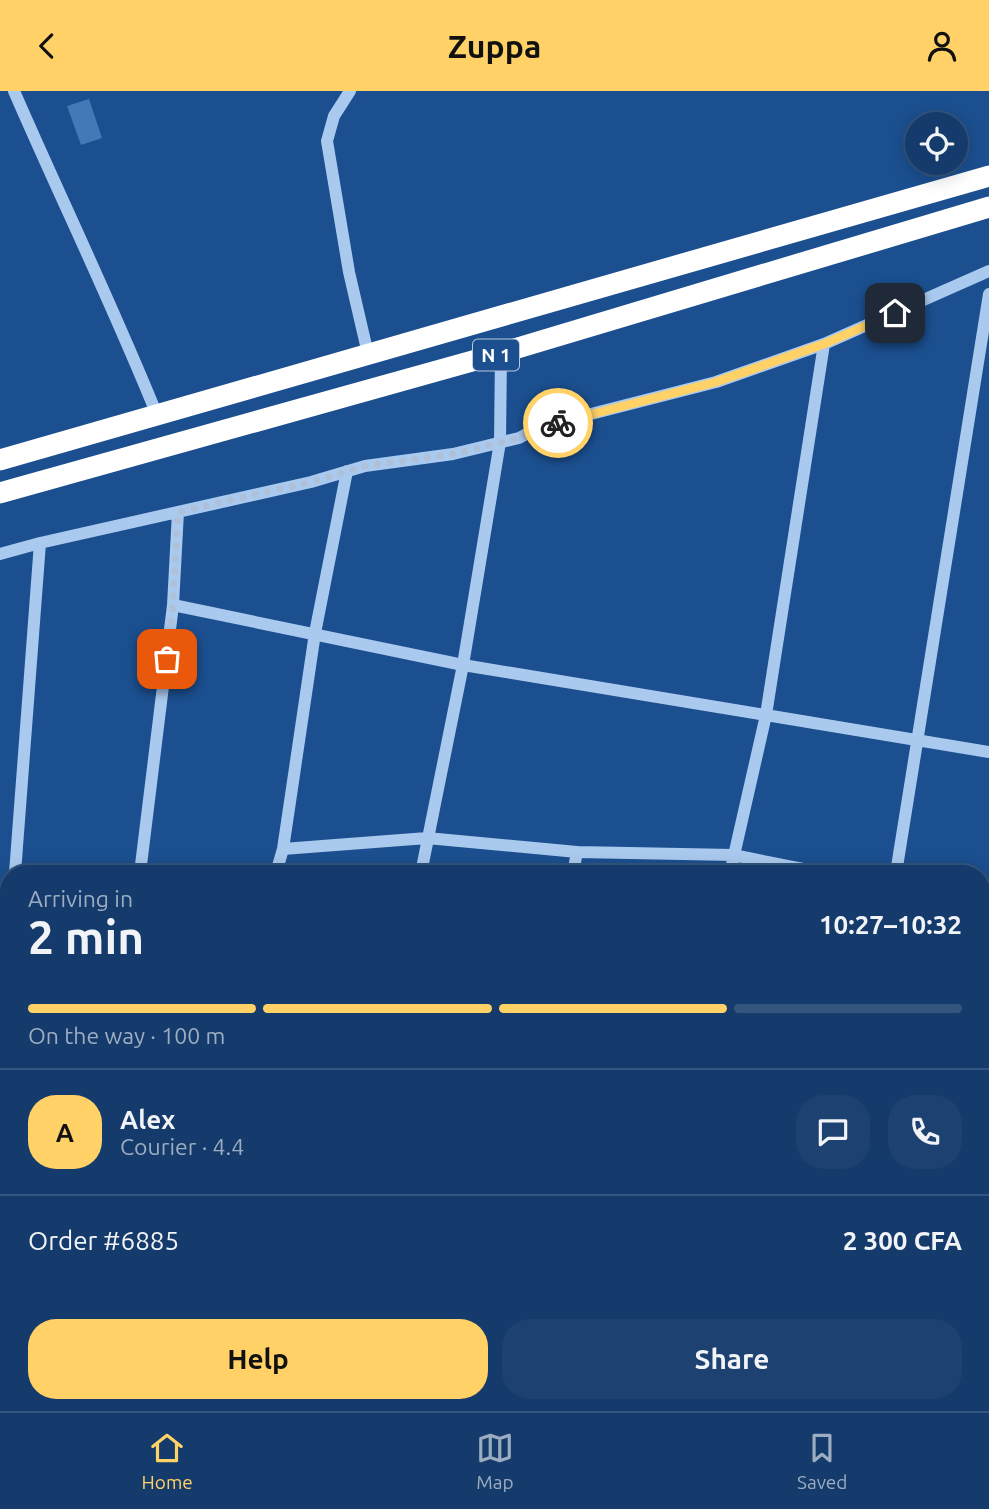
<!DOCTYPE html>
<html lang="en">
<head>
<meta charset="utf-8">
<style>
  :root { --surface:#143b6b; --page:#1d4271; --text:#f1f3f6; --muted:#9dadc1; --line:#33557e; --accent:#ffd166 }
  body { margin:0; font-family:Ubuntu,sans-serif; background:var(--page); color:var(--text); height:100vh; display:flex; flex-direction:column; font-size:26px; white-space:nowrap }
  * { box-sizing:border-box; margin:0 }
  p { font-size:23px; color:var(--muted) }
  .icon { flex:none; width:38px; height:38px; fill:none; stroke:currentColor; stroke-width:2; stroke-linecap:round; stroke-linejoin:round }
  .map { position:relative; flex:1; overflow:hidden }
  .panel { position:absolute; left:0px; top:774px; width:990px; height:548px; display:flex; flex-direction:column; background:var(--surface); border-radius:28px 28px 0 0; box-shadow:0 4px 18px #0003,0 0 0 2px var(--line) }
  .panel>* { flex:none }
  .buttons { position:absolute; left:905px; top:21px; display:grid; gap:14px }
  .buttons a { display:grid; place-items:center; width:63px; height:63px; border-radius:50%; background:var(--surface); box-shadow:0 4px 18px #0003,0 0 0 2px var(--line); font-size:35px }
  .pin { position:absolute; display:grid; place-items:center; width:60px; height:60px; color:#fff; margin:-30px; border-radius:14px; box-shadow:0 4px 10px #0006 }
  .courier { position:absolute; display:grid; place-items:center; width:70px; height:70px; margin:-35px; border:5px solid #ffd166; border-radius:50%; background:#fff; color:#222; box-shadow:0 2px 9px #0007 }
  .headline em { font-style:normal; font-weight:700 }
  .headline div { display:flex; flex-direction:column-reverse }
  .headline { display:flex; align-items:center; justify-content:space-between; height:119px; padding:0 28px }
  h1 { font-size:46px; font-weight:700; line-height:52px }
  .bar { display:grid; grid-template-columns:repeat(4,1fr); gap:10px 7px; align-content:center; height:84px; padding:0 28px }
  .bar i { height:9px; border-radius:5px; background:var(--line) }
  .bar .active { background:var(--accent) }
  .bar p { grid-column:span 4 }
  .line { display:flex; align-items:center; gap:18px; padding:0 28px; border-top:2px solid var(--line) }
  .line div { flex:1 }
  .round { display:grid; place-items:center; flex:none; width:74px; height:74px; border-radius:28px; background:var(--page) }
  .action { display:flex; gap:14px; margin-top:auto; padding:14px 28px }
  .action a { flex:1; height:80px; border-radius:28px; background:var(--accent); color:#111; font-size:28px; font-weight:700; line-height:80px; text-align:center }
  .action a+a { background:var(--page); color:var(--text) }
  header { display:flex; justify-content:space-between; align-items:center; height:91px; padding:0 28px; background:var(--accent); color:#111; font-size:32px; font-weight:700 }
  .tab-bar { display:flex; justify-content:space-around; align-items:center; height:98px; border-top:2px solid var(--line); background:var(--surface); font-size:19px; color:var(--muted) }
  .tab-bar a { display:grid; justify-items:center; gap:4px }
  .tab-bar .active { color:var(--accent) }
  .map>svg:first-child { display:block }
  .building { fill:#4478b7 }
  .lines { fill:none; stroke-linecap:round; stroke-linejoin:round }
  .minor { stroke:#a9c9ee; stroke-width:12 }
  .highway { stroke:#fff; stroke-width:21 }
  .done { stroke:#afc1d8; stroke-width:7; stroke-dasharray:0 12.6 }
  .route { stroke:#ffd166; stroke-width:9 }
  .labels { text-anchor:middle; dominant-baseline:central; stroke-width:6; stroke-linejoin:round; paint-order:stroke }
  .shield { fill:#1b4f8f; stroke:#bbcadd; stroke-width:2 }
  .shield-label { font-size:19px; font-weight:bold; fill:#fff }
</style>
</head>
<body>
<header><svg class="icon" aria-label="back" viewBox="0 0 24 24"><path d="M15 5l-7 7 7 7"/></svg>Zuppa<svg class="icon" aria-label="person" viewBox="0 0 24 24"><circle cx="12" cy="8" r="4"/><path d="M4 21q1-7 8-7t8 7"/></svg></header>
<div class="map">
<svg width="989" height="1320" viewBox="0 0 989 1320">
  <rect width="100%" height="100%" fill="#1b4f8f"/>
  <!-- building -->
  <path class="building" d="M89 8 102 47 81 54 67 15Z
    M244 1312H280L278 1320H243Z
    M694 1312H736L752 1315 751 1320H693Z"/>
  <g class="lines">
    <!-- minor -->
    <path class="minor" d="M14 0C61 108 113 215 157 324
      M350 0 334 25 327 50 349 181 368 263
      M0 463 40 452 311 391 365 375 453 363 519 347 540 336 716 291 824 253 989 180
      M173 514 463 574 989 661
      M283 758 427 747 577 761 733 764 823 782
      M15 782 40 452
      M140 782 173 514 178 421
      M276 782 283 758 315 542 347 380
      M421 782 463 574 500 351 501 262
      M573 782 577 761
      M730 782 766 624 824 253
      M896 782 989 203
      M982 815 989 817
      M3 930 9 860
      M987 1049 989 1041
      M982 1208 989 1210
      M0 1276 9 1269
      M56 1312 57 1320
      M150 1312 189 1320
      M792 1312 827 1320
      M374 1320 376 1312
      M526 1320 528 1312
      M672 1320 674 1312"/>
    <!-- highway -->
    <path class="highway" d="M0 369 989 85
      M0 402 501 262 989 116"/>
  </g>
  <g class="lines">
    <!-- done -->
    <path class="done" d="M167 568 173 514 178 421 311 391 365 375 453 363 519 347 540 336 558 332"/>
    <!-- route -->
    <path class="route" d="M558 332 716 291 824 253 895 222"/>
  </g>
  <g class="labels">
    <!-- shield labels -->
    <rect class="shield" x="473" y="248.5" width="46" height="31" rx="5"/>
    <g class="shield-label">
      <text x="496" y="264">N 1</text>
    </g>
  </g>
</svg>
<div class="buttons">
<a><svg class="icon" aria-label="locate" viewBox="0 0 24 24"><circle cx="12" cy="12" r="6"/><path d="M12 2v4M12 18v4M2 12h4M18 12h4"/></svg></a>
</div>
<div class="pin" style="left:167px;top:568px;background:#ea580c"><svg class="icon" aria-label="bag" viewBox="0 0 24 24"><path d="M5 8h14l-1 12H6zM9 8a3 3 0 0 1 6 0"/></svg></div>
<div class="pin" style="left:895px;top:222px;background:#1f2937"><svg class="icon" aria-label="home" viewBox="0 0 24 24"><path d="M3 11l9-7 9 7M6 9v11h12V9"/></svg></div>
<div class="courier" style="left:558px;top:332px"><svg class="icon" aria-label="bike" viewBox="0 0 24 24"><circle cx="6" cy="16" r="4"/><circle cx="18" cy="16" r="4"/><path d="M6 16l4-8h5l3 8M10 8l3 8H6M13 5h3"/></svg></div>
<section class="panel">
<div class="headline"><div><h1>2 min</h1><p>Arriving in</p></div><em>10:27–10:32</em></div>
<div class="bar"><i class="active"></i><i class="active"></i><i class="active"></i><i></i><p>On the way · 100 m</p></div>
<div class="line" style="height:126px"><b class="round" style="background:var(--accent);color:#111">A</b><div><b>Alex</b><p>Courier · 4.4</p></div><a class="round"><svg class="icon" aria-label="chat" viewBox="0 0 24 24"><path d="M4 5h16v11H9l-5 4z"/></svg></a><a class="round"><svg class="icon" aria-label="phone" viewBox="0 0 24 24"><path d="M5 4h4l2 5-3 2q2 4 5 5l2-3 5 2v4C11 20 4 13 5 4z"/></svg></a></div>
<div class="line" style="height:91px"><div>Order #6885</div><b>2 300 CFA</b></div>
<div class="action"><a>Help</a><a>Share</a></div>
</section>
</div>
<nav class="tab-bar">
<a class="active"><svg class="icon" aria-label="home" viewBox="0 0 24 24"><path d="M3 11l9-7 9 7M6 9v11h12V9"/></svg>Home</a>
<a><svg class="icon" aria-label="map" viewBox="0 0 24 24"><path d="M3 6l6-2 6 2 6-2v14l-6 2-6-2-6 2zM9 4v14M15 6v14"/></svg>Map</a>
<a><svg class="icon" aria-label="saved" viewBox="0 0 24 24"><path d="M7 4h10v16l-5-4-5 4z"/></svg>Saved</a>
</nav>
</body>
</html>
